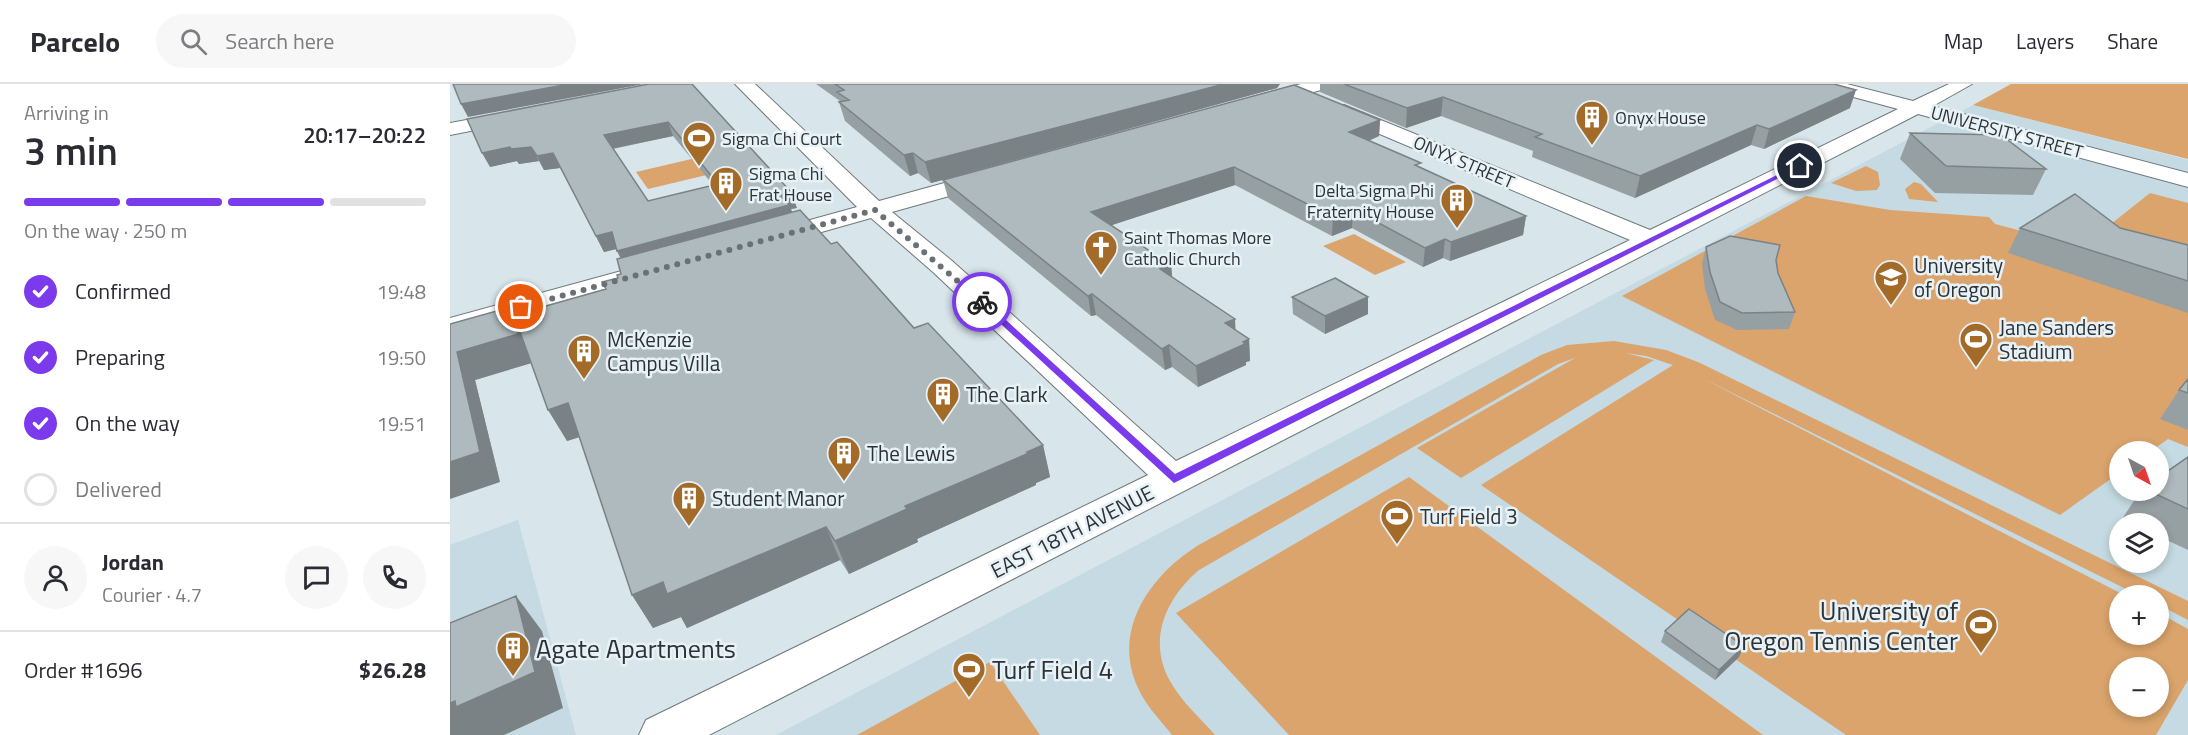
<!DOCTYPE html>
<html lang="en">
<head>
<meta charset="utf-8">
<style>
  :root { --surface:#fff; --page:#f7f7f7; --text:#2b2b33; --muted:#7c7c81; --line:#e1e1e2; --accent:#7c3aed }
  body { margin:0; font-family:"Titillium Web",sans-serif; background:var(--page); color:var(--text); height:100vh; display:flex; flex-direction:column; font-size:22px; white-space:nowrap }
  * { box-sizing:border-box; margin:0 }
  p { font-size:20px; color:var(--muted) }
  .icon { flex:none; width:33px; height:33px; fill:none; stroke:currentColor; stroke-width:2; stroke-linecap:round; stroke-linejoin:round }
  .map { position:relative; flex:1; overflow:hidden }
  .details { display:flex; flex-direction:column; background:var(--surface); width:450px }
  .details>* { flex:none }
  .needle { width:39px; rotate:140deg }
  .fabs { position:absolute; left:1659px; top:357px; display:grid; gap:12px }
  .fabs a { display:grid; place-items:center; width:60px; height:60px; border-radius:50%; background:var(--surface); box-shadow:0 3px 9px #0003; font-size:30px }
  .pin { position:absolute; display:grid; place-items:center; width:51px; height:51px; color:#fff; margin:-26px; border:3px solid #fff; border-radius:50%; box-shadow:0 2px 6px #0007 }
  .courier { position:absolute; display:grid; place-items:center; width:60px; height:60px; margin:-30px; border:4px solid #7c3aed; border-radius:50%; background:#fff; color:#222; box-shadow:0 2px 8px #0007 }
  .headline em { font-style:normal; font-weight:600 }
  .headline div { display:flex; flex-direction:column-reverse }
  .headline { display:flex; align-items:center; justify-content:space-between; height:102px; padding:0 24px }
  h1 { font-size:39px; font-weight:600; line-height:45px }
  .bar { display:grid; grid-template-columns:repeat(4,1fr); gap:9px 6px; align-content:center; height:72px; padding:0 24px }
  .bar i { height:8px; border-radius:4px; background:var(--line) }
  .bar .selected { background:var(--accent) }
  .bar p { grid-column:span 4 }
  .line { display:flex; align-items:center; gap:15px; padding:0 24px; border-top:2px solid var(--line) }
  .line div { flex:1 }
  .round { display:grid; place-items:center; flex:none; width:63px; height:63px; border-radius:32px; background:var(--page) }
  ol { padding:0 24px; list-style:none }
  li { display:flex; align-items:center; gap:18px; height:66px }
  li p { margin-inline-start:auto }
  li .icon { padding:6px; border-radius:50%; background:var(--accent); color:#fff; stroke-width:4 }
  li:last-child { color:var(--muted) }
  li i { width:33px; height:33px; border:3px solid var(--line); border-radius:50% }
  header { display:flex; align-items:center; gap:36px; box-sizing:border-box; height:84px; padding:0 30px; background:var(--surface); border-bottom:2px solid var(--line) }
  header strong { font-size:28px }
  nav { display:flex; gap:33px; margin-inline-start:auto; font-size:21px }
  .search { width:420px; height:54px; background:var(--page); display:flex; align-items:center; gap:15px; box-sizing:border-box; padding:0 21px; border-radius:33px; color:var(--muted); font-size:22px }
  main { display:flex; flex:1; min-height:0 }
  .map>svg:first-child { display:block }
  .built { fill:#c5dae2; fill-rule:evenodd }
  .green { fill:#daa46c; fill-rule:evenodd }
  .lines { fill:none; stroke-linecap:round; stroke-linejoin:round }
  .minor-casing { stroke:#6e797d; stroke-width:2 }
  .minor { fill:#fff; fill-rule:evenodd }
  .wall { fill:#96a0a3; fill-rule:evenodd }
  .shaded-wall { fill:#7a8285 }
  .building { fill:#aebabe; stroke:#7a8285; stroke-width:1.5; fill-rule:evenodd }
  .route { fill:#7c3aed }
  .done { stroke:#6a7174; stroke-width:6; stroke-dasharray:0 10.8 }
  .labels { text-anchor:middle; dominant-baseline:central; stroke-width:5; stroke-linejoin:round; paint-order:stroke }
  .far-poi-label { font-size:18px; fill:#2e3234; stroke:#e6f2f7; text-anchor:start }
  .far-street-label { font-size:18px; fill:#2e3234; stroke:#e6f2f7 }
  .poi-label { font-size:21px; fill:#2e3234; stroke:#e6f2f7; text-anchor:start }
  .street-label { font-size:21px; fill:#2e3234; stroke:#e6f2f7 }
  .near-poi-label { font-size:26px; fill:#2e3234; stroke:#e6f2f7; text-anchor:start }
</style>
</head>
<body>
<header>
<strong>Parcelo</strong>
<div class="search"><svg class="icon" aria-label="search" viewBox="0 0 24 24"><circle cx="10" cy="10" r="6"/><path d="M15 15l6 6"/></svg>Search here</div>
<nav><a>Map</a><a>Layers</a><a>Share</a></nav>
</header>
<main>
<section class="details">
<div class="headline"><div><h1>3 min</h1><p>Arriving in</p></div><em>20:17–20:22</em></div>
<div class="bar"><i class="selected"></i><i class="selected"></i><i class="selected"></i><i></i><p>On the way · 250 m</p></div>
<ol>
<li><svg class="icon" aria-label="check" viewBox="0 0 24 24"><path d="M5 12l5 5 9-10"/></svg>Confirmed<p>19:48</p></li>
<li><svg class="icon" aria-label="check" viewBox="0 0 24 24"><path d="M5 12l5 5 9-10"/></svg>Preparing<p>19:50</p></li>
<li><svg class="icon" aria-label="check" viewBox="0 0 24 24"><path d="M5 12l5 5 9-10"/></svg>On the way<p>19:51</p></li>
<li><i></i>Delivered</li>
</ol>
<div class="line" style="height:108px"><a class="round"><svg class="icon" aria-label="person" viewBox="0 0 24 24"><circle cx="12" cy="8" r="4"/><path d="M4 21q1-7 8-7t8 7"/></svg></a><div><b>Jordan</b><p>Courier · 4.7</p></div><a class="round"><svg class="icon" aria-label="chat" viewBox="0 0 24 24"><path d="M4 5h16v11H9l-5 4z"/></svg></a><a class="round"><svg class="icon" aria-label="phone" viewBox="0 0 24 24"><path d="M5 4h4l2 5-3 2q2 4 5 5l2-3 5 2v4C11 20 4 13 5 4z"/></svg></a></div>
<div class="line" style="height:78px"><div>Order #1696</div><b>$26.28</b></div>
</section>
<div class="map">
<svg width="1738" height="651" viewBox="0 0 1738 651">
  <rect width="100%" height="100%" fill="#d8e5ea"/>
  <!-- built -->
  <path class="built" d="M1523 21 1738 76V651H326ZM1670 368H1708V406H1670ZM1670 440H1708V478H1670ZM1670 512H1708V550H1670ZM1670 584H1708V622H1670Z
    M68 436 126 651H0V461Z"/>
  <!-- green -->
  <path class="green" d="M1561 0H1738V75L1523 21Z
    M297 62 311 78 198 105 186 88Z
    M1416 82 1428 88 1430 101 1427 106 1406 107 1381 99Z
    M1464 98 1471 100 1488 118 1459 115 1455 105Z
    M1700 109 1738 119V363L1718 355 1701 367 1670 368 1669 389 1610 431 1172 212 1356 112 1440 126 1539 133 1545 140 1632 163Z
    M904 150 956 178 925 191 873 162Z
    M1164 257 1216 266 1248 278 1738 517V536L1709 521 1708 512 1688 511 1250 293 1674 511 1670 512V550H1708L1709 529 1738 545V596L1706 651H1396L1031 401 1223 281 1196 272 1175 269 1204 276 1011 394 967 364 1125 274 1108 280 749 486C716 514 697 556 720 597 731 617 750 634 765 651H722C712 638 699 625 691 610 659 551 697 494 747 462L1091 271 1117 261ZM1670 584H1708V622H1670Z
    M959 393 1313 651H839L726 529Z
    M540 578 590 651H407Z"/>
  <g class="lines">
    <defs>
      <path id="minor" d="M285 0H305L429 117 538 87 546 89 549 94 546 99 442 128 501 176 726 377 1180 156 880 29 877 25 880 21H894L1200 146 1448 25 1370 4 1367 0H1397L1463 17 1499 0H1522L1483 22 1738 89V103L1468 30 259 651H189L196 636 698 391 483 188 421 134 322 162 313 159 309 154 313 149 407 123Z
        M851 0H881L878 4 810 23 800 17 803 13Z
        M65 27 72 29 75 33 72 37 0 51V39Z
        M197 180 206 182 210 188 206 194 0 252V234Z"/>
    </defs>
    <!-- minor casing -->
    <use href="#minor" class="minor-casing"/>
    <!-- minor -->
    <use href="#minor" class="minor"/>
  </g>
  <!-- wall -->
  <path class="wall" d="M199 0 347 124 341 125 342 128 381 160 464 244 593 361 600 393 586 399V401L467 455 468 458 399 490 390 476 237 544 231 533 203 544 182 511 129 353 117 357 81 279 25 296 50 398 0 240 61 223 65 230 156 205 168 194 171 190V174L167 165 154 168 110 84 94 86 89 77 69 80 67 77 40 83ZM223 52 263 101 198 117 163 65Z
    M366 0H830L827 4 551 80 930 36 929 52 919 57 970 83 1076 132 1073 151 1000 177 993 174 973 183 902 144 882 152 785 101 661 141 721 181 722 193 786 246 799 255 800 277 796 278V281L748 303 722 283 715 286 646 231 641 232 498 114 493 96 481 99 468 89 460 92 395 37 389 18 390 17Z
    M870 0H1384L1400 24 1314 65 1301 61 1185 114 1082 73 1083 67 991 32 956 44 870 8Z
    M1460 49 1596 85 1583 111 1485 109 1450 75Z
    M1570 144H1670L1738 161V229L1558 169Z
    M1256 163 1326 176 1328 189 1345 228 1339 245 1287 246 1265 236 1255 205 1252 180Z
    M842 213 918 230 875 250 843 230Z
    M1738 295V346L1710 335 1729 306Z
    M1738 373V466L1708 452V440H1681L1672 435 1691 406H1708Z
    M1215 547 1289 573 1265 596 1211 558Z"/>
  <!-- shaded-wall -->
  <path class="shaded-wall" d="M119 0H194L18 33 11 20Z
    M774 0H830L827 4 481 99 475 78Z
    M1406 6 1400 24 1314 65 1319 45Z
    M993 13 991 32 956 44 957 24Z
    M930 36 929 52 899 65V48Z
    M218 38 223 52 160 65 154 51Z
    M1307 41 1301 61 1185 114 1190 92Z
    M60 63H81L89 77 69 80 67 77 40 83 32 69Z
    M103 69 110 84 94 86 87 72Z
    M463 69 468 89 460 92 454 71Z
    M784 83 785 101 644 147 641 128Z
    M341 108 347 124 341 125 345 137 175 183 167 167 330 111Z
    M903 125 902 144 882 152 883 133Z
    M1076 132 1073 151 1000 177 1001 158Z
    M162 148 170 164 154 168 146 152Z
    M995 155 993 174 973 183 975 164Z
    M721 181 723 201 710 185Z
    M642 210 646 231 641 232 638 212Z
    M918 213V230L875 250V232Z
    M61 223 76 250 85 278 25 296 50 398 0 415V378L7 268Z
    M785 235 786 256 775 239Z
    M799 255 800 277 796 278V281L748 303 746 282Z
    M719 261 722 283 715 286 712 265Z
    M118 319 136 351 117 357 98 326Z
    M593 361 600 393 586 399V401L467 455 468 458 399 490 385 457 455 422Z
    M376 443 390 476 237 544 231 533 203 544 182 511 213 498Z
    M66 512 92 547 113 624 54 651H0V619Z
    M1294 562 1289 573 1265 596 1269 586Z"/>
  <!-- building -->
  <path class="building" d="M3 0H119L11 20Z
    M199 0H242L341 108 330 111 339 121 167 167 162 148 146 152 103 69 87 72 81 63 61 65 60 63 32 69 17 35ZM218 38 268 100 198 117 154 51Z
    M385 0H774L475 78 463 69 454 71 389 18 399 16 387 8 394 6Z
    M894 0H1384L1406 6 1319 45 1307 41 1190 92 1085 53 1092 50 993 13 957 24Z
    M844 1 930 36 899 48 971 79 965 81 1076 132 1001 158 995 155 975 164 903 125 883 133 784 83 641 128 721 181 710 185 785 235 775 239 799 255 793 258 795 260 746 282 719 261 712 265 642 210 638 212 493 96Z
    M1460 49 1551 51 1596 85 1496 82Z
    M1625 110 1670 144 1738 161V197L1570 144Z
    M350 126 381 160 387 158 464 244 478 239 593 361 577 368 579 369 455 422 457 425 385 457 376 443 217 510 213 498 182 511 118 319 98 326 64 231 156 205 152 198 168 194 167 191 171 190 167 175Z
    M1280 152 1330 161 1326 176 1328 189 1345 228 1292 229 1270 218 1260 188 1256 163Z
    M885 194 918 213 875 232 842 213Z
    M61 223 68 250 7 268 30 368 0 378V240Z
    M1738 295V309L1729 306Z
    M1738 373V425L1697 406H1708V394Z
    M66 512 85 588 6 623 5 617 0 619V539Z
    M1239 525 1294 562 1269 586 1215 547Z"/>
  <!-- route -->
  <path class="route" d="M1347 81 1353 82 724 399 527 218 534 216 725 390Z"/>
  <g class="lines">
    <!-- done -->
    <path class="done" d="M71 223 425 126 532 218"/>
  </g>
  <!-- icons -->
  <defs>
    <symbol id="building-pin" viewBox="-11 -11 22 30"><path d="M0 17L-7.5 6A9.5 9.5 0 1 1 7.5 6Z" fill="#a36a28" stroke="#e6f2f7"/><path d="M-4-6H4V6H1V3H-1V6H-4ZM-2.5-4.3h1.7v1.8h-1.7ZM.8-4.3h1.7v1.8H.8ZM-2.5-1h1.7V.8h-1.7ZM.8-1h1.7V.8H.8Z" fill="#fff"/></symbol>
    <symbol id="stadium-pin" viewBox="-11 -11 22 30"><path d="M0 17L-7.5 6A9.5 9.5 0 1 1 7.5 6Z" fill="#a36a28" stroke="#e6f2f7"/><path d="M0-5a6.5 5 0 1 0 0 10a6.5 5 0 1 0 0-10ZM-3.5-1.8h7v3.6h-7Z" fill="#fff"/></symbol>
    <symbol id="church-pin" viewBox="-11 -11 22 30"><path d="M0 17L-7.5 6A9.5 9.5 0 1 1 7.5 6Z" fill="#a36a28" stroke="#e6f2f7"/><path d="M-1.2-6h2.4v3.5h3.3v2.4h-3.3V6h-2.4V-.1h-3.3v-2.4h3.3Z" fill="#fff"/></symbol>
    <symbol id="university-pin" viewBox="-11 -11 22 30"><path d="M0 17L-7.5 6A9.5 9.5 0 1 1 7.5 6Z" fill="#a36a28" stroke="#e6f2f7"/><path d="M0-5L7-2L0 1L-7-2ZM-4 1L0 2.5L4 1V4Q0 6-4 4Z" fill="#fff"/></symbol>
  </defs>
  <g fill-rule="evenodd">
    <use href="#building-pin" x="1123" y="14" width="38" height="52"/>
    <use href="#stadium-pin" x="230" y="35" width="38" height="52"/>
    <use href="#building-pin" x="257" y="80" width="38" height="52"/>
    <use href="#building-pin" x="988" y="97" width="38" height="52"/>
    <use href="#church-pin" x="632" y="144" width="38" height="52"/>
    <use href="#university-pin" x="1422" y="174" width="38" height="52"/>
    <use href="#stadium-pin" x="1507" y="236" width="38" height="52"/>
    <use href="#building-pin" x="115" y="248" width="38" height="52"/>
    <use href="#building-pin" x="474" y="291" width="38" height="52"/>
    <use href="#building-pin" x="375" y="350" width="38" height="52"/>
    <use href="#building-pin" x="220" y="395" width="38" height="52"/>
    <use href="#stadium-pin" x="928" y="413" width="38" height="52"/>
    <use href="#stadium-pin" x="1512" y="522" width="38" height="52"/>
    <use href="#building-pin" x="44" y="545" width="38" height="52"/>
    <use href="#stadium-pin" x="500" y="566" width="38" height="52"/>
  </g>
  <g class="labels">
    <!-- far-poi labels -->
    <g class="far-poi-label">
      <text x="1165" y="33">Onyx House</text>
      <text x="272" y="54">Sigma Chi Court</text>
      <text x="299" y="89">Sigma Chi<tspan x="299" dy="21">Frat House</tspan></text>
      <text x="984" y="106" text-anchor="end">Delta Sigma Phi<tspan x="984" dy="21">Fraternity House</tspan></text>
      <text x="674" y="153">Saint Thomas More<tspan x="674" dy="21">Catholic Church</tspan></text>
    </g>
    <!-- far-street labels -->
    <g class="far-street-label">
      <text transform="translate(1557 48) rotate(15)">UNIVERSITY STREET</text>
      <text transform="translate(1014 78) rotate(23)">ONYX STREET</text>
    </g>
    <!-- poi labels -->
    <g class="poi-label">
      <text x="1464" y="181">University<tspan x="1464" dy="24">of Oregon</tspan></text>
      <text x="1549" y="243">Jane Sanders<tspan x="1549" dy="24">Stadium</tspan></text>
      <text x="157" y="255">McKenzie<tspan x="157" dy="24">Campus Villa</tspan></text>
      <text x="516" y="310">The Clark</text>
      <text x="417" y="369">The Lewis</text>
      <text x="262" y="414">Student Manor</text>
      <text x="970" y="432">Turf Field 3</text>
    </g>
    <!-- street labels -->
    <g class="street-label">
      <text transform="translate(622 447) rotate(-27)">EAST 18TH AVENUE</text>
    </g>
    <!-- near-poi labels -->
    <g class="near-poi-label">
      <text x="1508" y="526" text-anchor="end">University of<tspan x="1508" dy="30">Oregon Tennis Center</tspan></text>
      <text x="86" y="564">Agate Apartments</text>
      <text x="542" y="585">Turf Field 4</text>
    </g>
  </g>
</svg>
<div class="fabs">
<a><svg class="needle" viewBox="-14 -14 28 28"><path d="M0-13l5 13h-10z" fill="#e53935"/><path d="M0 13l5-13h-10z" fill="#7c7c81"/></svg></a>
<a><svg class="icon" aria-label="layers" viewBox="0 0 24 24"><path d="M12 4l9 5-9 5-9-5zM3 14l9 5 9-5"/></svg></a>
<a>+</a>
<a>−</a>
</div>
<div class="pin" style="left:71px;top:223px;background:#ea580c"><svg class="icon" aria-label="bag" viewBox="0 0 24 24"><path d="M5 8h14l-1 12H6zM9 8a3 3 0 0 1 6 0"/></svg></div>
<div class="pin" style="left:1350px;top:82px;background:#1f2937"><svg class="icon" aria-label="home" viewBox="0 0 24 24"><path d="M3 11l9-7 9 7M6 9v11h12V9"/></svg></div>
<div class="courier" style="left:532px;top:218px"><svg class="icon" aria-label="bike" viewBox="0 0 24 24"><circle cx="6" cy="16" r="4"/><circle cx="18" cy="16" r="4"/><path d="M6 16l4-8h5l3 8M10 8l3 8H6M13 5h3"/></svg></div>
</div>
</main>
</body>
</html>
